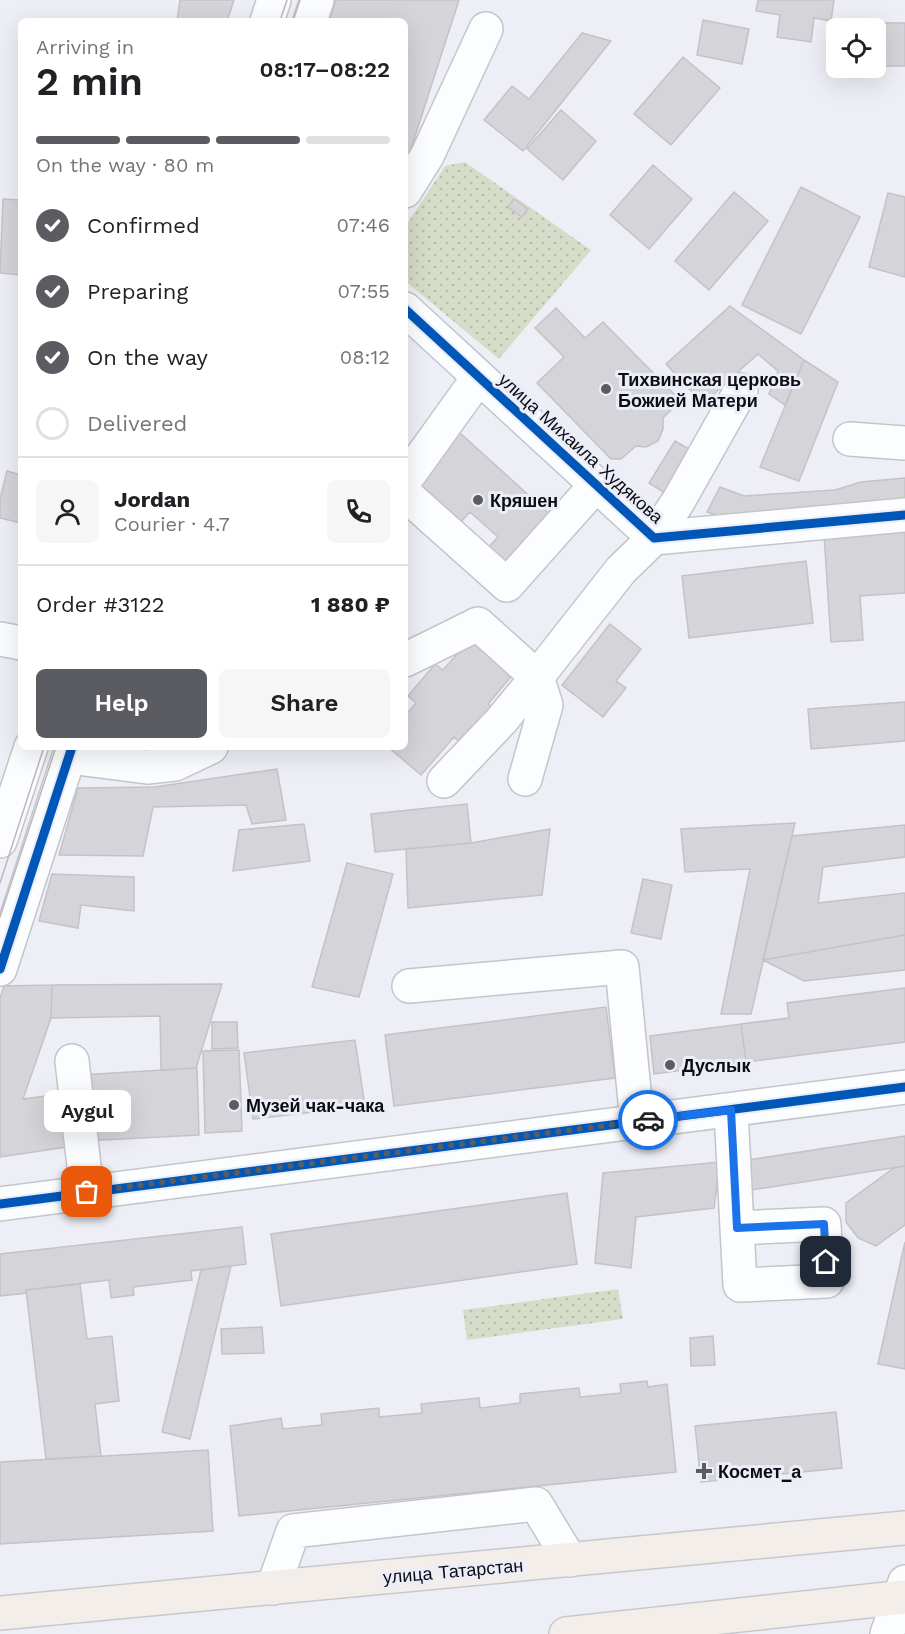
<!DOCTYPE html>
<html lang="en">
<head>
<meta charset="utf-8">
<style>
  :root { --surface:#fff; --page:#f6f6f6; --text:#202124; --muted:#757577; --line:#e0e0e0; --accent:#5b5c61 }
  body { margin:0; font-family:"Work Sans",sans-serif; background:var(--page); color:var(--text); height:100vh; display:flex; flex-direction:column; font-size:22px; white-space:nowrap }
  * { box-sizing:border-box; margin:0 }
  p { font-size:20px; color:var(--muted) }
  .icon { flex:none; width:33px; height:33px; fill:none; stroke:currentColor; stroke-width:2; stroke-linecap:round; stroke-linejoin:round }
  .map { position:relative; flex:1; overflow:hidden }
  .side { position:absolute; left:18px; top:18px; width:390px; height:732px; display:flex; flex-direction:column; background:var(--surface); border-radius:9px; box-shadow:0 6px 24px #0002 }
  .side>* { flex:none }
  .tools { position:absolute; left:826px; top:18px; display:grid; gap:12px }
  .tools a { display:grid; place-items:center; width:60px; height:60px; border-radius:9px; background:var(--surface); box-shadow:0 6px 24px #0002; font-size:30px }
  .pin { position:absolute; display:grid; place-items:center; width:51px; height:51px; color:#fff; margin:-26px; border-radius:12px; box-shadow:0 3px 9px #0006 }
  .courier { position:absolute; display:grid; place-items:center; width:60px; height:60px; margin:-30px; border:4px solid #1a73e8; border-radius:50%; background:#fff; color:#222; box-shadow:0 2px 8px #0007 }
  .bubble { position:absolute; height:42px; border-radius:9px; background:var(--surface); box-shadow:0 6px 24px #0002; font-size:20px; font-weight:600; line-height:42px; text-align:center }
  .summary em { font-style:normal; font-weight:600 }
  .summary div { display:flex; flex-direction:column-reverse }
  .summary { display:flex; align-items:center; justify-content:space-between; height:102px; padding:0 18px }
  h1 { font-size:39px; font-weight:600; line-height:45px }
  .bar { display:grid; grid-template-columns:repeat(4,1fr); gap:9px 6px; align-content:center; height:72px; padding:0 18px }
  .bar i { height:8px; border-radius:4px; background:var(--line) }
  .bar .on { background:var(--accent) }
  .bar p { grid-column:span 4 }
  .line { display:flex; align-items:center; gap:15px; padding:0 18px; border-top:2px solid var(--line) }
  .line div { flex:1 }
  .round { display:grid; place-items:center; flex:none; width:63px; height:63px; border-radius:9px; background:var(--page) }
  ol { padding:0 18px; list-style:none }
  li { display:flex; align-items:center; gap:18px; height:66px }
  li p { margin-inline-start:auto }
  li .icon { padding:6px; border-radius:50%; background:var(--accent); color:#fff; stroke-width:4 }
  li:last-child { color:var(--muted) }
  li i { width:33px; height:33px; border:3px solid var(--line); border-radius:50% }
  .button { display:flex; gap:12px; margin-top:auto; padding:12px 18px }
  .button a { flex:1; height:69px; border-radius:9px; background:var(--accent); color:#fff; font-size:24px; font-weight:600; line-height:69px; text-align:center }
  .button a+a { background:var(--page); color:var(--text) }
  .map>svg:first-child { display:block }
  .park { fill:url(#park-dots) }
  .building { fill:#d5d4d9; stroke:#c3c2c7; stroke-width:1.5 }
  .lines { fill:none; stroke-linecap:round; stroke-linejoin:round }
  .minor-casing { stroke:#c4c5cb; stroke-width:36 }
  .major-casing { stroke:#c8c9cc; stroke-width:36 }
  .minor { stroke:#fcfdfe; stroke-width:33 }
  .major { stroke:#f3eeea; stroke-width:33 }
  .tram { stroke:#bababc; stroke-width:1.5 }
  .cycleway-casing { stroke:#ebedf9; stroke-width:13 }
  .cycleway { stroke:#0057b8; stroke-width:9 }
  .done { stroke:#5b5c61; stroke-width:6; stroke-dasharray:0 10.8 }
  .route { stroke:#1a73e8; stroke-width:8 }
  .poi-dot { fill:#5b5c61; stroke:#ebedf9; stroke-width:2 }
  .labels { text-anchor:middle; dominant-baseline:central; stroke-width:6; stroke-linejoin:round; paint-order:stroke }
  .poi-label { font-size:18px; font-weight:bold; fill:#0c0d11; stroke:#ebedf9; text-anchor:start }
  .street-label { font-size:18px; fill:#0c0d11; stroke:#ebedf9 }
</style>
</head>
<body>
<div class="map">
<svg width="905" height="1634" viewBox="0 0 905 1634">
  <defs>
    <pattern id="park-dots" width="8" height="8" patternUnits="userSpaceOnUse" patternTransform="scale(1.5)"><rect width="8" height="8" fill="#d6dcc7"/><path d="M2 2h.1M6 6h.1" fill="none" stroke="#b6bcaa" stroke-width="1.8" stroke-linecap="round"/></pattern>
  </defs>
  <rect width="100%" height="100%" fill="#eeeff6"/>
  <!-- park -->
  <path class="park" d="M465 162 591 250 499 359 405 281V227L445 166Z
    M618 1289 623 1319 467 1340 463 1310Z"/>
  <!-- building -->
  <path class="building" d="M180 0H234L227 21H177Z
    M336 0H459L407 161 405 21H329Z
    M758 0H834L831 21 814 18 811 42 777 37 780 15 756 11Z
    M703 20 749 29 742 64 697 55Z
    M836 23H905V66H876V28H837L836 66Z
    M582 33 611 41 523 151 484 120 512 86 529 99Z
    M683 57 720 88 671 145 634 114Z
    M561 110 596 141 563 180 527 149Z
    M653 165 692 199 649 249 610 215Z
    M801 187 860 217 801 334 742 305Z
    M734 192 768 221 709 290 675 261Z
    M888 193 905 197V277L869 267Z
    M3 199 21 200V275L0 273Z
    M514 199 528 209 522 217 508 207Z
    M730 306 804 360 785 405 769 394 778 371 758 354 703 404 666 364Z
    M556 308 585 338 603 322 675 395V406L663 418V429L658 441 646 447 636 446 621 459H611L537 383 564 357 535 328Z
    M804 360 838 382 799 481 760 467Z
    M459 432 556 520 508 575 483 553 498 537 470 512 455 528 409 488Z
    M675 441 694 452 668 495 649 483Z
    M7 471 21 475V523L0 518V499Z
    M905 478V508L736 521 707 512 720 487 744 496 835 490 861 482Z
    M905 529V593L860 596 863 640 831 642 824 534Z
    M806 561 813 623 689 638 682 576Z
    M610 624 641 649 616 681 626 688 603 717 562 685Z
    M472 637 514 673 488 704 495 710 464 746 454 737 421 775 388 747H405V716L416 703 408 696 435 664 443 670Z
    M905 702V741L811 749 808 709Z
    M277 769 286 820 252 824 246 805 153 807 143 856 59 855 78 788 155 787Z
    M467 804 471 843 375 852 371 814Z
    M795 823 751 1014H721L750 869 685 872 681 829Z
    M304 824 310 861 233 871 239 830Z
    M905 825V857L823 867 818 903 905 893V935L763 960 792 836Z
    M550 829 542 895 408 908 406 849 471 843Z
    M347 863 393 874 359 997 312 987Z
    M52 874 134 877V911L81 905 78 928 39 921Z
    M643 879 672 885 661 939 631 933Z
    M905 935V970L804 981 763 960Z
    M222 984 196 1068 161 1070 160 1016 51 1018 52 985Z
    M52 985 51 1018 23 1099 60 1094 66 1147 0 1157V998L4 986Z
    M905 988V1042L746 1062 741 1024 789 1018 787 1003Z
    M606 1007 615 1078 394 1106 385 1035Z
    M212 1022H237L238 1048 212 1049Z
    M741 1024 746 1062 654 1074 650 1036Z
    M355 1040 365 1106 253 1119 244 1053Z
    M239 1050 242 1131 205 1133 203 1051Z
    M197 1068 199 1135 84 1141 80 1075Z
    M905 1136V1166L739 1192 735 1162Z
    M720 1162 714 1208 636 1217 631 1268 595 1263 603 1173Z
    M905 1166V1225L876 1246 858 1238 846 1222V1203L894 1168Z
    M567 1193 577 1264 281 1306 271 1234Z
    M242 1227 246 1264 191 1271 192 1280 133 1287 134 1295 111 1298 109 1280 26 1290 27 1293 0 1296V1254Z
    M905 1242V1369L878 1364Z
    M231 1266 190 1439 162 1432 201 1270Z
    M80 1284 87 1339 112 1336 119 1401 95 1404 101 1456 46 1459 26 1290Z
    M262 1327 264 1353 222 1354 221 1329Z
    M713 1336 715 1365 691 1366 690 1338Z
    M647 1381 648 1387 667 1384 676 1472 239 1516 230 1426 281 1418 283 1429 322 1425 321 1414 379 1408V1417L422 1413 421 1404 479 1398 480 1408 520 1403V1394L579 1388 580 1397 621 1393 620 1384Z
    M836 1412 842 1468 701 1482 695 1426Z
    M208 1450 213 1531 0 1544V1462Z"/>
  <g class="lines">
    <defs>
      <path id="minor" d="M267 21 274 0
        M310 21 317 0
        M405 191 427 156 486 29
        M405 309 654 538 905 515
        M850 439 905 443
        M405 480 479 377
        M405 494 507 585 596 485
        M0 639 21 643
        M405 660 478 624 537 677 621 570 654 538 679 500 741 390
        M69 757 147 767 175 764 211 747
        M525 779 546 705 537 677
        M444 781 501 721 537 677
        M0 841 31 747
        M0 969 72 747
        M409 986 622 967 637 1122
        M72 1061 87 1192
        M731 1110 737 1228 824 1224 827 1281 740 1285 737 1228
        M0 1204 905 1087
        M273 1588 293 1531 536 1504 570 1560
        M887 1634 905 1582"/>
      <path id="major" d="M0 1613 905 1528
        M566 1634 905 1597"/>
    </defs>
    <!-- minor casing -->
    <use href="#minor" class="minor-casing"/>
    <!-- major casing -->
    <use href="#major" class="major-casing"/>
    <!-- minor -->
    <use href="#minor" class="minor"/>
    <!-- major -->
    <use href="#major" class="major"/>
    <!-- tram -->
    <path class="tram" d="M280 21 287 0
      M293 21 300 0
      M0 883 44 747
      M0 917 56 747"/>
    <defs>
      <path id="cycleway" d="M405 309 654 538 905 515
        M0 969 72 747
        M0 1204 905 1087"/>
    </defs>
    <!-- cycleway casing -->
    <use href="#cycleway" class="cycleway-casing"/>
    <!-- cycleway -->
    <use href="#cycleway" class="cycleway"/>
  </g>
  <g class="lines">
    <!-- done -->
    <path class="done" d="M87 1192 648 1120"/>
    <!-- route -->
    <path class="route" d="M648 1120 731 1110 737 1228 824 1224 826 1262"/>
  </g>
  <!-- markers -->
  <g class="poi-dot">
    <circle cx="606" cy="389" r="6"/>
    <circle cx="478" cy="500" r="6"/>
    <circle cx="670" cy="1065" r="6"/>
    <circle cx="234" cy="1105" r="6"/>
    <path d="M701 1462h6v6h6v6h-6v6h-6v-6h-6v-6h6z"/>
  </g>
  <g class="labels">
    <!-- poi labels -->
    <g class="poi-label">
      <text x="618" y="379">Тихвинская церковь<tspan x="618" dy="21">Божией Матери</tspan></text>
      <text x="490" y="500">Кряшен</text>
      <text x="682" y="1065">Дуслык</text>
      <text x="246" y="1105">Музей чак-чака</text>
      <text x="718" y="1471">Космет_а</text>
    </g>
    <!-- street labels -->
    <g class="street-label">
      <text transform="translate(581 448) rotate(42)">улица Михаила Худякова</text>
      <text transform="translate(453 1571) rotate(-5)">улица Татарстан</text>
    </g>
  </g>
</svg>
<div class="tools">
<a><svg class="icon" aria-label="locate" viewBox="0 0 24 24"><circle cx="12" cy="12" r="6"/><path d="M12 2v4M12 18v4M2 12h4M18 12h4"/></svg></a>
</div>
<div class="pin" style="left:87px;top:1192px;background:#ea580c"><svg class="icon" aria-label="bag" viewBox="0 0 24 24"><path d="M5 8h14l-1 12H6zM9 8a3 3 0 0 1 6 0"/></svg></div>
<div class="pin" style="left:826px;top:1262px;background:#1f2937"><svg class="icon" aria-label="home" viewBox="0 0 24 24"><path d="M3 11l9-7 9 7M6 9v11h12V9"/></svg></div>
<div class="courier" style="left:648px;top:1120px"><svg class="icon" aria-label="car" viewBox="0 0 24 24"><path d="M5 17H2v-5l4-1 3-4h7l3 4 3 1v5h-3M9 17h6M6 11h13"/><circle cx="7" cy="17" r="2"/><circle cx="17" cy="17" r="2"/></svg></div>
<div class="bubble" style="left:44px;top:1090px;width:87px">Aygul</div>
<section class="side">
<div class="summary"><div><h1>2 min</h1><p>Arriving in</p></div><em>08:17–08:22</em></div>
<div class="bar"><i class="on"></i><i class="on"></i><i class="on"></i><i></i><p>On the way · 80 m</p></div>
<ol>
<li><svg class="icon" aria-label="check" viewBox="0 0 24 24"><path d="M5 12l5 5 9-10"/></svg>Confirmed<p>07:46</p></li>
<li><svg class="icon" aria-label="check" viewBox="0 0 24 24"><path d="M5 12l5 5 9-10"/></svg>Preparing<p>07:55</p></li>
<li><svg class="icon" aria-label="check" viewBox="0 0 24 24"><path d="M5 12l5 5 9-10"/></svg>On the way<p>08:12</p></li>
<li><i></i>Delivered</li>
</ol>
<div class="line" style="height:108px"><a class="round"><svg class="icon" aria-label="person" viewBox="0 0 24 24"><circle cx="12" cy="8" r="4"/><path d="M4 21q1-7 8-7t8 7"/></svg></a><div><b>Jordan</b><p>Courier · 4.7</p></div><a class="round"><svg class="icon" aria-label="phone" viewBox="0 0 24 24"><path d="M5 4h4l2 5-3 2q2 4 5 5l2-3 5 2v4C11 20 4 13 5 4z"/></svg></a></div>
<div class="line" style="height:78px"><div>Order #3122</div><b>1 880 ₽</b></div>
<div class="button"><a>Help</a><a>Share</a></div>
</section>
</div>
</body>
</html>
